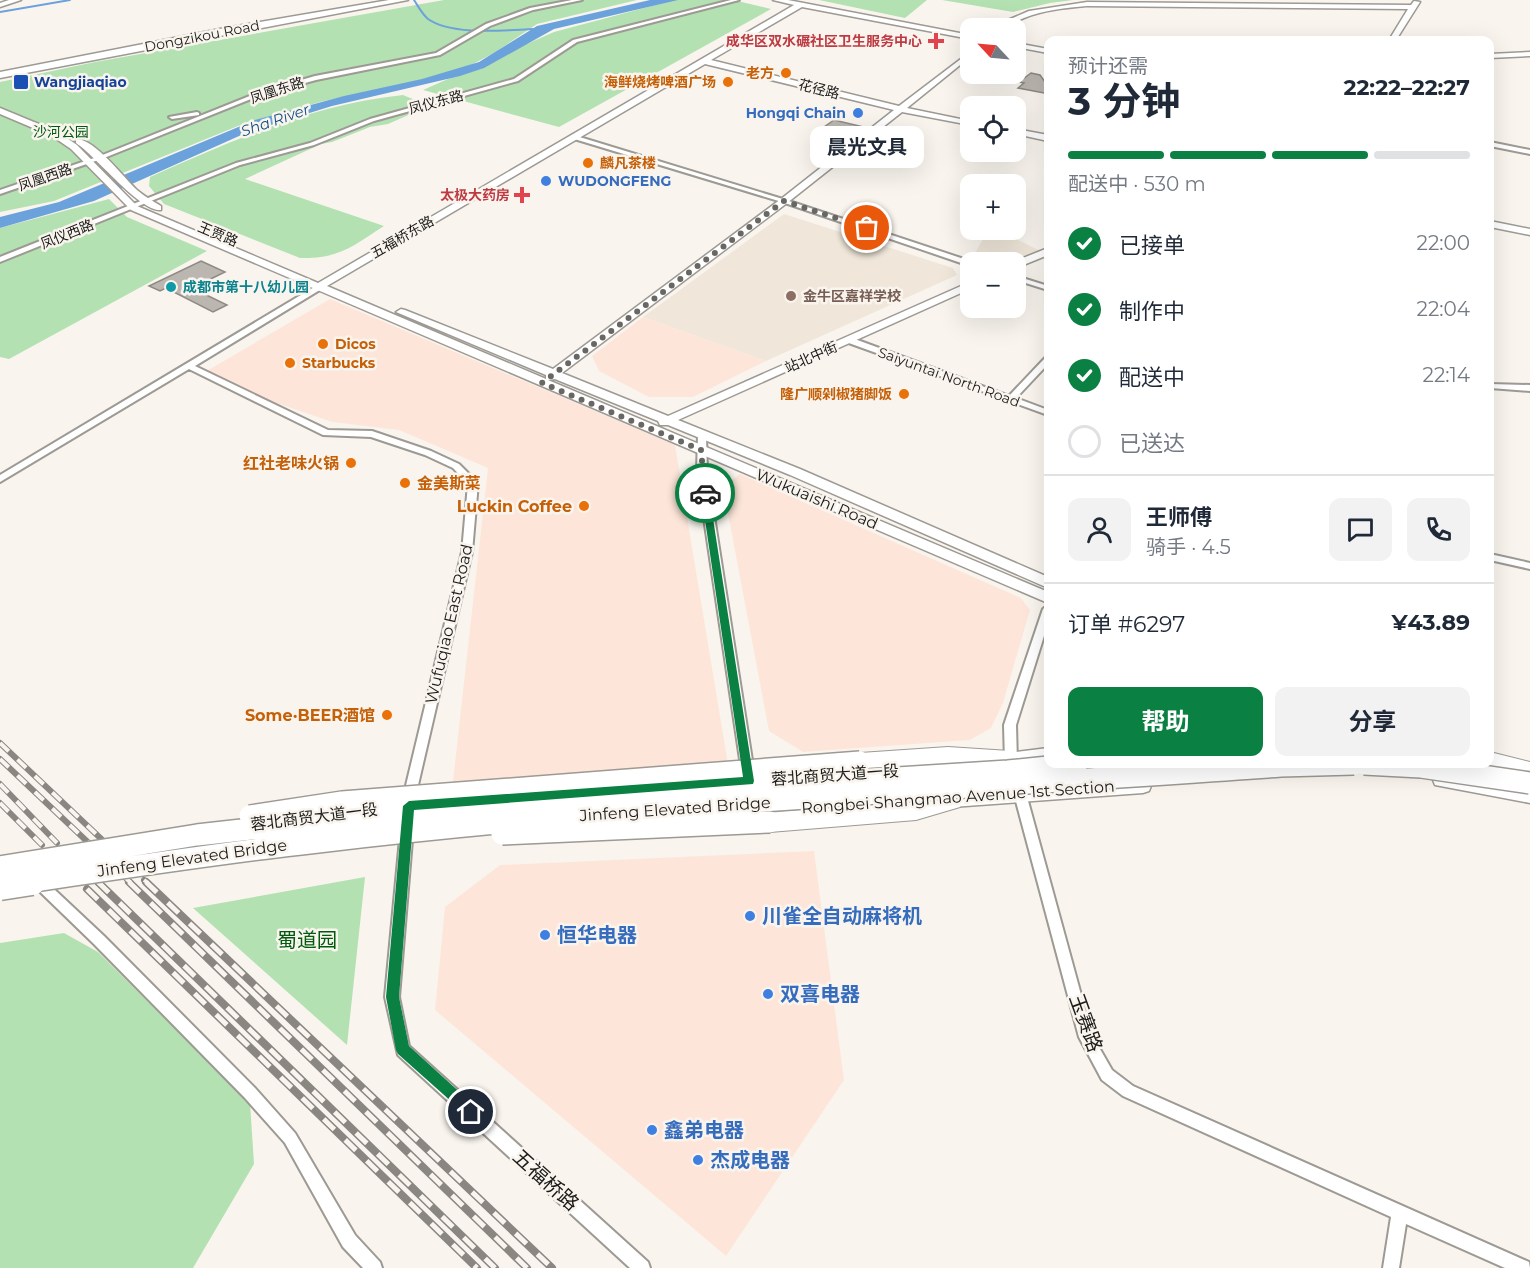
<!DOCTYPE html>
<html lang="zh">
<head>
<meta charset="utf-8">
<style>
  :root { --surface:#fff; --page:#f2f2f3; --text:#1f2937; --muted:#747a83; --line:#e0e1e3; --accent:#0b8043 }
  body { margin:0; font-family:Montserrat,"Noto Sans SC",sans-serif; background:var(--page); color:var(--text); height:100vh; display:flex; flex-direction:column; font-size:22px; white-space:nowrap }
  * { box-sizing:border-box; margin:0 }
  p { font-size:20px; color:var(--muted) }
  .icon { flex:none; width:33px; height:33px; fill:none; stroke:currentColor; stroke-width:2; stroke-linecap:round; stroke-linejoin:round }
  .map { position:relative; flex:1; overflow:hidden }
  .side { position:absolute; left:1044px; top:36px; width:450px; height:732px; display:flex; flex-direction:column; background:var(--surface); border-radius:12px; box-shadow:0 6px 24px #0002 }
  .side>* { flex:none }
  .needle { width:39px; rotate:296deg }
  .controls { position:absolute; left:960px; top:18px; display:grid; gap:12px }
  .controls a { display:grid; place-items:center; width:66px; height:66px; border-radius:12px; background:var(--surface); box-shadow:0 6px 24px #0002; font-size:30px }
  .pin { position:absolute; display:grid; place-items:center; width:51px; height:51px; color:#fff; margin:-26px; border:3px solid #fff; border-radius:50%; box-shadow:0 2px 6px #0007 }
  .courier { position:absolute; display:grid; place-items:center; width:60px; height:60px; margin:-30px; border:4px solid #0b8043; border-radius:50%; background:#fff; color:#222; box-shadow:0 2px 8px #0007 }
  .bubble { position:absolute; height:42px; border-radius:12px; background:var(--surface); box-shadow:0 6px 24px #0002; font-size:20px; font-weight:700; line-height:42px; text-align:center }
  .summary em { font-style:normal; font-weight:700 }
  .summary div { display:flex; flex-direction:column-reverse }
  .summary { display:flex; align-items:center; justify-content:space-between; height:102px; padding:0 24px }
  h1 { font-size:39px; font-weight:700; line-height:45px }
  .bar { display:grid; grid-template-columns:repeat(4,1fr); gap:9px 6px; align-content:center; height:72px; padding:0 24px }
  .bar i { height:8px; border-radius:4px; background:var(--line) }
  .bar .selected { background:var(--accent) }
  .bar p { grid-column:span 4 }
  .line { display:flex; align-items:center; gap:15px; padding:0 24px; border-top:2px solid var(--line) }
  .line div { flex:1 }
  .round { display:grid; place-items:center; flex:none; width:63px; height:63px; border-radius:12px; background:var(--page) }
  ol { padding:0 24px; list-style:none }
  li { display:flex; align-items:center; gap:18px; height:66px }
  li p { margin-inline-start:auto }
  li .icon { padding:6px; border-radius:50%; background:var(--accent); color:#fff; stroke-width:4 }
  li:last-child { color:var(--muted) }
  li i { width:33px; height:33px; border:3px solid var(--line); border-radius:50% }
  .button { display:flex; gap:12px; margin-top:auto; padding:12px 24px }
  .button a { flex:1; height:69px; border-radius:12px; background:var(--accent); color:#fff; font-size:24px; font-weight:700; line-height:69px; text-align:center }
  .button a+a { background:var(--page); color:var(--text) }
  .map>svg:first-child { display:block }
  .commercial { fill:#fde6d9 }
  .built { fill:#f0e7da }
  .green { fill:#b3e1b2 }
  .water { fill:#6ca2db }
  .lines { fill:none; stroke-linecap:round; stroke-linejoin:round }
  .stream { stroke:#6ca2db; stroke-width:2 }
  .building { fill:#bbb6b0; stroke:#8e8a84; stroke-width:1.5 }
  .street-casing { stroke:#9d9993; stroke-width:4 }
  .secondary-casing { stroke:#9d9993; stroke-width:3 }
  .primary-casing { stroke:#9d9993; stroke-width:3 }
  .highway-casing { stroke:#9d9993; stroke-width:2 }
  .street { fill:#fff; fill-rule:evenodd }
  .secondary { fill:#fff; fill-rule:evenodd }
  .primary { fill:#fff; fill-rule:evenodd }
  .highway { fill:#fff; fill-rule:evenodd }
  .rail-far1-casing { stroke:#8a8783; stroke-width:6 }
  .rail-casing { stroke:#8a8783; stroke-width:8 }
  .rail-far1 { stroke:#f9f5ee; stroke-width:4; stroke-dasharray:12; stroke-linecap:butt }
  .rail { stroke:#f9f5ee; stroke-width:5; stroke-dasharray:15; stroke-linecap:butt }
  .highway-bridge-far1-casing { stroke:#9d9993; stroke-width:24; stroke-linecap:butt }
  .highway-bridge-casing { stroke:#9d9993; stroke-width:29; stroke-linecap:butt }
  .highway-bridge-far1 { stroke:#fff; stroke-width:21 }
  .highway-bridge { stroke:#fff; stroke-width:26 }
  .route { fill:#0b8043 }
  .done { stroke:#696764; stroke-width:6; stroke-dasharray:0 10.8 }
  .health-dot { fill:#e0444e; stroke:#f9f5ee; stroke-width:2 }
  .food-dot { fill:#e8710a; stroke:#f9f5ee; stroke-width:2 }
  .transit-dot { fill:#1a4fb4; stroke:#f9f5ee; stroke-width:2 }
  .shop-dot { fill:#3f7fe0; stroke:#f9f5ee; stroke-width:2 }
  .culture-dot { fill:#0f9aa8; stroke:#f9f5ee; stroke-width:2 }
  .education-dot { fill:#8d6e63; stroke:#f9f5ee; stroke-width:2 }
  .labels { text-anchor:middle; dominant-baseline:central; stroke-width:5; stroke-linejoin:round; paint-order:stroke }
  .far-street-label { font-size:14px; fill:#1c1b19; stroke:#f9f5ee }
  .far-health-label { font-size:14px; font-weight:bold; fill:#be3a42; stroke:#f9f5ee; text-anchor:end }
  .far-food-label { font-size:14px; font-weight:bold; fill:#c56008; stroke:#f9f5ee; text-anchor:end }
  .far-transit-label { font-size:14px; font-weight:bold; fill:#164399; stroke:#f9f5ee; text-anchor:start }
  .far-shop-label { font-size:14px; font-weight:bold; fill:#366cbe; stroke:#f9f5ee; text-anchor:end }
  .far-park-label { font-size:14px; fill:#005b0f; stroke:#f9f5ee }
  .far-culture-label { font-size:14px; font-weight:bold; fill:#0d838f; stroke:#f9f5ee; text-anchor:start }
  .far-education-label { font-size:14px; font-weight:bold; fill:#785e54; stroke:#f9f5ee; text-anchor:start }
  .far-water-label { font-size:15px; font-style:italic; fill:#134e83; stroke:#f9f5ee }
  .food-label { font-size:16px; font-weight:bold; fill:#c56008; stroke:#f9f5ee; text-anchor:end }
  .street-label { font-size:16px; fill:#1c1b19; stroke:#f9f5ee }
  .near-shop-label { font-size:20px; font-weight:bold; fill:#366cbe; stroke:#f9f5ee; text-anchor:start }
  .near-park-label { font-size:20px; fill:#005b0f; stroke:#f9f5ee }
  .near-street-label { font-size:20px; fill:#1c1b19; stroke:#f9f5ee }
</style>
</head>
<body>
<div class="map">
<svg width="1530" height="1268" viewBox="0 0 1530 1268">
  <rect width="100%" height="100%" fill="#f9f5ee"/>
  <!-- commercial -->
  <path class="commercial" d="M330 299 675 445 730 776 452 790 488 468 399 430 332 422 198 376Z
    M643 317 766 361 693 397H649L599 371 592 356Z
    M740 474 1021 598 1030 610 1003 703 991 728 970 740 803 752 769 731 723 487Z
    M814 851 844 1080 726 1256 435 1010 445 907 500 865Z"/>
  <!-- built -->
  <path class="built" d="M784 214 953 268 957 275 766 361 643 317Z
    M988 230H999L1040 251 1014 262H992L974 255Z"/>
  <!-- green -->
  <path class="green" d="M444 0H637L537 24 494 53 469 66 420 80 320 102 238 126 54 201 0 212V82L95 62Z
    M674 0H733L771 9 559 127 423 90 554 32Z
    M819 0H927L905 18Z
    M942 0H1073L1050 3 1013 12Z
    M403 95 420 102 422 109 388 124 370 127 332 142 321 144 245 179 384 226C353 246 339 259 300 258L164 204 149 186 150 177C231 141 314 104 403 95Z
    M109 199 127 217 207 251 9 359 0 357V228Z
    M365 877 347 1045 193 908Z
    M64 933 98 952 250 1103 254 1164 193 1268H0V943Z"/>
  <!-- water -->
  <path class="water" d="M650 0H678L554 29 484 68 460 76 332 106 248 132 94 201 0 228V217L59 202 255 120 344 96 422 79 479 62 537 26Z"/>
  <g class="lines">
    <!-- stream -->
    <path class="stream" d="M414 0C418 6 422 14 428 19 452 36 506 30 534 29
      M0 12 70 0"/>
  </g>
  <!-- building -->
  <path class="building" d="M1031 73 1040 75 1045 82 1048 83V90L1044 93 1018 88 1024 83 1019 82Z
    M834 120 868 128 847 143 814 134Z
    M201 261 225 272 192 288 227 305 213 312 166 288 160 291 149 286Z"/>
  <g class="lines">
    <defs>
      <path id="street" d="M572 0H582L533 10 490 26 440 55 316 80 261 95 104 158 0 194V190L100 156 257 93 315 76 436 53 486 24 530 8Z
        M731 0H739L577 42 518 81 374 121 314 145 240 165 0 262V257L236 163 310 143 370 119 514 79 573 40Z
        M197 112 199 113V115L172 119 169 117Z
        M573 135 786 200 973 262H970V265H967L782 202 571 138V136Z
        M1490 142 1530 150V154L1490 146Z
        M1016 276 1048 286V290L1016 280Z
        M316 286 323 288 195 366 328 430 372 431 431 451 459 464 478 483 472 552 415 798 413 802 409 803 405 802 403 798 462 552 468 484 453 468 425 455 371 437 323 435 189 369 0 482V475Z
        M846 338H852L1009 396 1045 358H1048V364L1016 398 1048 410V415L846 342Z
        M1490 384 1530 385V391L1490 388Z
        M702 432 706 435 707 471 754 773 752 776 748 778 744 776 742 773 697 471 698 435Z
        M1490 554 1530 563V569L1490 560Z
        M1048 605V623L1016 725 1017 763 1015 766 1011 768 1007 766 1005 763 1004 725 1043 609Z
        M1019 785 1023 787 1025 790 1092 1035 1112 1070 1133 1086 1529 1262 1530 1268H1505L1406 1224 1399 1268H1383L1391 1217 1123 1096 1102 1080 1079 1037 1013 790 1015 787Z
        M407 823 411 824 413 828 399 997 409 1046 648 1262 650 1268H630L398 1055 385 997 401 828 403 824Z
        M36 874 40 876 104 936 255 1088 295 1133 355 1235 380 1262 382 1268H363L343 1247 285 1143 245 1098 94 944 32 884 30 880 32 876Z"/>
      <path id="secondary" d="M9 0H21L0 7V3Z
        M773 0H788L970 35V39L802 7 711 60 899 106 970 52V57L907 108 970 121V125L902 112 787 203 562 373 668 416 970 282V289L678 420 800 469 1048 577V588L790 475 668 425H660L658 421 555 379 548 380 1048 592V603L131 210 71 149 52 136 0 114V108L58 132 77 145 137 206 318 283 794 5ZM705 64 894 110 781 199 553 369 405 310 401 309 396 312 546 375V379L327 286Z
        M1414 1 1420 2 1396 40H1389L1408 9 1087 6C1066 8 1044 10 1024 18 1014 22 1007 29 997 28L1008 20 1029 11 1087 2 1411 5Z
        M1016 43 1048 49V53L1016 47Z
        M1530 52V56L1490 58V54Z
        M1016 129 1048 135V141L1016 134Z
        M76 139C94 138 124 178 137 190 145 197 153 201 161 206V210C140 212 97 157 76 143Z
        M1490 221 1530 229V235L1490 227Z
        M1048 248V255L1016 268V262H1013Z
        M1048 748V762L1001 768 995 766 993 761 995 756 1001 754Z
        M1441 773 1530 789V803L1435 785 1433 780 1435 775Z
        M1143 779 1149 781 1151 786 1149 791 1143 793 952 807 843 812 837 810 834 805 837 800 843 798 952 793Z"/>
      <path id="primary" d="M389 0H408L0 78V72L225 28Z"/>
      <path id="highway" d="M948 747 1010 751 1018 754 1021 760 1018 766 1010 769 948 765 860 771 852 768 849 762 852 756 860 753Z
        M1490 752 1530 762V780L1482 767 1480 764H1490Z
        M952 791 960 793 963 800 960 807 916 820 770 832 762 829 759 822 762 815 770 812 916 802Z"/>
    </defs>
    <!-- street casing -->
    <use href="#street" class="street-casing"/>
    <!-- secondary casing -->
    <use href="#secondary" class="secondary-casing"/>
    <!-- primary casing -->
    <use href="#primary" class="primary-casing"/>
    <!-- highway casing -->
    <use href="#highway" class="highway-casing"/>
    <!-- street -->
    <use href="#street" class="street"/>
    <!-- secondary -->
    <use href="#secondary" class="secondary"/>
    <!-- primary -->
    <use href="#primary" class="primary"/>
    <!-- highway -->
    <use href="#highway" class="highway"/>
    <defs>
      <path id="rail-far1" d="M0 743 133 869
        M0 759 131 883
        M0 784 57 843
        M0 803 42 845
        M69 854 99 883
        M53 856 75 878
        M144 880 148 883"/>
      <path id="rail" d="M98 882 495 1268
        M129 882 527 1268
        M146 882 552 1268
        M87 889 477 1268"/>
    </defs>
    <!-- rail-far1 casing -->
    <use href="#rail-far1" class="rail-far1-casing"/>
    <!-- rail casing -->
    <use href="#rail" class="rail-casing"/>
    <!-- rail-far1 -->
    <use href="#rail-far1" class="rail-far1"/>
    <!-- rail -->
    <use href="#rail" class="rail"/>
    <defs>
      <path id="highway-bridge-far1" d="M1364 764 1421 767 1530 783
        M250 816 342 802 860 762
        M502 834 770 822
        M0 867 197 835 357 817 548 800 1008 771 1077 764
        M22 883C121 868 219 853 318 842 638 804 960 789 1281 766L1354 764"/>
      <path id="highway-bridge" d="M0 887 32 882"/>
    </defs>
    <!-- highway-bridge-far1 casing -->
    <use href="#highway-bridge-far1" class="highway-bridge-far1-casing"/>
    <!-- highway-bridge casing -->
    <use href="#highway-bridge" class="highway-bridge-casing"/>
    <!-- highway-bridge-far1 -->
    <use href="#highway-bridge-far1" class="highway-bridge-far1"/>
    <!-- highway-bridge -->
    <use href="#highway-bridge" class="highway-bridge"/>
  </g>
  <!-- route -->
  <path class="route" d="M705 490 709 493 754 781 753 784 414 810 399 997 409 1046 476 1107 478 1112 476 1117 471 1119 398 1054 396 1050 386 997 403 806 409 801 743 777 701 493Z"/>
  <g class="lines">
    <!-- done -->
    <path class="done" d="M705 493 701 450 542 383 784 201 867 228"/>
  </g>
  <!-- markers -->
  <g class="health-dot">
    <path d="M933 32h6v6h6v6h-6v6h-6v-6h-6v-6h6z"/>
    <path d="M519 186h6v6h6v6h-6v6h-6v-6h-6v-6h6z"/>
  </g>
  <g class="food-dot">
    <circle cx="786" cy="73" r="6"/>
    <circle cx="728" cy="82" r="6"/>
    <circle cx="588" cy="163" r="6"/>
    <circle cx="323" cy="344" r="6"/>
    <circle cx="290" cy="363" r="6"/>
    <circle cx="904" cy="394" r="6"/>
    <circle cx="351" cy="463" r="6"/>
    <circle cx="405" cy="483" r="6"/>
    <circle cx="584" cy="506" r="6"/>
    <circle cx="387" cy="715" r="6"/>
  </g>
  <rect class="transit-dot" x="13" y="74" width="16" height="16" rx="3"/>
  <g class="shop-dot">
    <circle cx="858" cy="113" r="6"/>
    <circle cx="546" cy="181" r="6"/>
    <circle cx="750" cy="916" r="6"/>
    <circle cx="545" cy="935" r="6"/>
    <circle cx="768" cy="994" r="6"/>
    <circle cx="652" cy="1130" r="6"/>
    <circle cx="698" cy="1160" r="6"/>
  </g>
  <circle class="culture-dot" cx="171" cy="287" r="6"/>
  <circle class="education-dot" cx="791" cy="296" r="6"/>
  <g class="labels">
    <!-- far-street labels -->
    <g class="far-street-label">
      <text transform="translate(202 36) rotate(-11)">Dongzikou Road</text>
      <text transform="translate(819 89) rotate(14)">花径路</text>
      <text transform="translate(277 90) rotate(-18)">凤凰东路</text>
      <text transform="translate(436 102) rotate(-15)">凤仪东路</text>
      <text transform="translate(45 177) rotate(-19)">凤凰西路</text>
      <text transform="translate(67 234) rotate(-22)">凤仪西路</text>
      <text transform="translate(218 234) rotate(23)">王贾路</text>
      <text transform="translate(402 237) rotate(-30)">五福桥东路</text>
      <text transform="translate(811 357) rotate(-24)">站北中街</text>
      <text transform="translate(949 377) rotate(20)">Saiyuntai North Road</text>
    </g>
    <!-- far-health labels -->
    <g class="far-health-label">
      <text x="922" y="41">成华区双水碾社区卫生服务中心</text>
      <text x="510" y="195">太极大药房</text>
    </g>
    <!-- far-food labels -->
    <g class="far-food-label">
      <text x="774" y="73">老方</text>
      <text x="716" y="82">海鲜烧烤啤酒广场</text>
      <text x="600" y="163" text-anchor="start">麟凡茶楼</text>
      <text x="335" y="344" text-anchor="start">Dicos</text>
      <text x="302" y="363" text-anchor="start">Starbucks</text>
      <text x="892" y="394">隆广顺剁椒猪脚饭</text>
    </g>
    <!-- far-transit labels -->
    <g class="far-transit-label">
      <text x="34" y="82">Wangjiaqiao</text>
    </g>
    <!-- far-shop labels -->
    <g class="far-shop-label">
      <text x="846" y="113">Hongqi Chain</text>
      <text x="558" y="181" text-anchor="start">WUDONGFENG</text>
    </g>
    <!-- far-park labels -->
    <g class="far-park-label">
      <text x="61" y="132">沙河公园</text>
    </g>
    <!-- far-culture labels -->
    <g class="far-culture-label">
      <text x="183" y="287">成都市第十八幼儿园</text>
    </g>
    <!-- far-education labels -->
    <g class="far-education-label">
      <text x="803" y="296">金牛区嘉祥学校</text>
    </g>
    <!-- far-water labels -->
    <g class="far-water-label">
      <text transform="translate(275 120) rotate(-19)">Sha River</text>
    </g>
    <!-- food labels -->
    <g class="food-label">
      <text x="339" y="463">红社老味火锅</text>
      <text x="417" y="483" text-anchor="start">金美斯菜</text>
      <text x="572" y="506">Luckin Coffee</text>
      <text x="375" y="715">Some·BEER酒馆</text>
    </g>
    <!-- street labels -->
    <g class="street-label">
      <text transform="translate(817 499) rotate(23)">Wukuaishi Road</text>
      <text transform="translate(449 624) rotate(-77)">Wufuqiao East Road</text>
      <text transform="translate(835 775) rotate(-4)">蓉北商贸大道一段</text>
      <text transform="translate(958 797) rotate(-4)">Rongbei Shangmao Avenue 1st Section</text>
      <text transform="translate(675 809) rotate(-4)">Jinfeng Elevated Bridge</text>
      <text transform="translate(314 817) rotate(-7)">蓉北商贸大道一段</text>
      <text transform="translate(192 858) rotate(-8)">Jinfeng Elevated Bridge</text>
    </g>
    <!-- near-shop labels -->
    <g class="near-shop-label">
      <text x="762" y="916">川雀全自动麻将机</text>
      <text x="557" y="935">恒华电器</text>
      <text x="780" y="994">双喜电器</text>
      <text x="664" y="1130">鑫弟电器</text>
      <text x="710" y="1160">杰成电器</text>
    </g>
    <!-- near-park labels -->
    <g class="near-park-label">
      <text x="307" y="940">蜀道园</text>
    </g>
    <!-- near-street labels -->
    <g class="near-street-label">
      <text transform="translate(1086 1023) rotate(70)">玉赛路</text>
      <text transform="translate(546 1180) rotate(42)">五福桥路</text>
    </g>
  </g>
</svg>
<div class="controls">
<a><svg class="needle" viewBox="-14 -14 28 28"><path d="M0-13l5 13h-10z" fill="#e53935"/><path d="M0 13l5-13h-10z" fill="#747a83"/></svg></a>
<a><svg class="icon" aria-label="locate" viewBox="0 0 24 24"><circle cx="12" cy="12" r="6"/><path d="M12 2v4M12 18v4M2 12h4M18 12h4"/></svg></a>
<a>+</a>
<a>−</a>
</div>
<div class="pin" style="left:867px;top:228px;background:#ea580c"><svg class="icon" aria-label="bag" viewBox="0 0 24 24"><path d="M5 8h14l-1 12H6zM9 8a3 3 0 0 1 6 0"/></svg></div>
<div class="pin" style="left:471px;top:1112px;background:#1f2937"><svg class="icon" aria-label="home" viewBox="0 0 24 24"><path d="M3 11l9-7 9 7M6 9v11h12V9"/></svg></div>
<div class="courier" style="left:705px;top:493px"><svg class="icon" aria-label="car" viewBox="0 0 24 24"><path d="M5 17H2v-5l4-1 3-4h7l3 4 3 1v5h-3M9 17h6M6 11h13"/><circle cx="7" cy="17" r="2"/><circle cx="17" cy="17" r="2"/></svg></div>
<div class="bubble" style="left:810px;top:126px;width:114px">晨光文具</div>
<section class="side">
<div class="summary"><div><h1>3 分钟</h1><p>预计还需</p></div><em>22:22–22:27</em></div>
<div class="bar"><i class="selected"></i><i class="selected"></i><i class="selected"></i><i></i><p>配送中 · 530 m</p></div>
<ol>
<li><svg class="icon" aria-label="check" viewBox="0 0 24 24"><path d="M5 12l5 5 9-10"/></svg>已接单<p>22:00</p></li>
<li><svg class="icon" aria-label="check" viewBox="0 0 24 24"><path d="M5 12l5 5 9-10"/></svg>制作中<p>22:04</p></li>
<li><svg class="icon" aria-label="check" viewBox="0 0 24 24"><path d="M5 12l5 5 9-10"/></svg>配送中<p>22:14</p></li>
<li><i></i>已送达</li>
</ol>
<div class="line" style="height:108px"><a class="round"><svg class="icon" aria-label="person" viewBox="0 0 24 24"><circle cx="12" cy="8" r="4"/><path d="M4 21q1-7 8-7t8 7"/></svg></a><div><b>王师傅</b><p>骑手 · 4.5</p></div><a class="round"><svg class="icon" aria-label="chat" viewBox="0 0 24 24"><path d="M4 5h16v11H9l-5 4z"/></svg></a><a class="round"><svg class="icon" aria-label="phone" viewBox="0 0 24 24"><path d="M5 4h4l2 5-3 2q2 4 5 5l2-3 5 2v4C11 20 4 13 5 4z"/></svg></a></div>
<div class="line" style="height:78px"><div>订单 #6297</div><b>¥43.89</b></div>
<div class="button"><a>帮助</a><a>分享</a></div>
</section>
</div>
</body>
</html>
